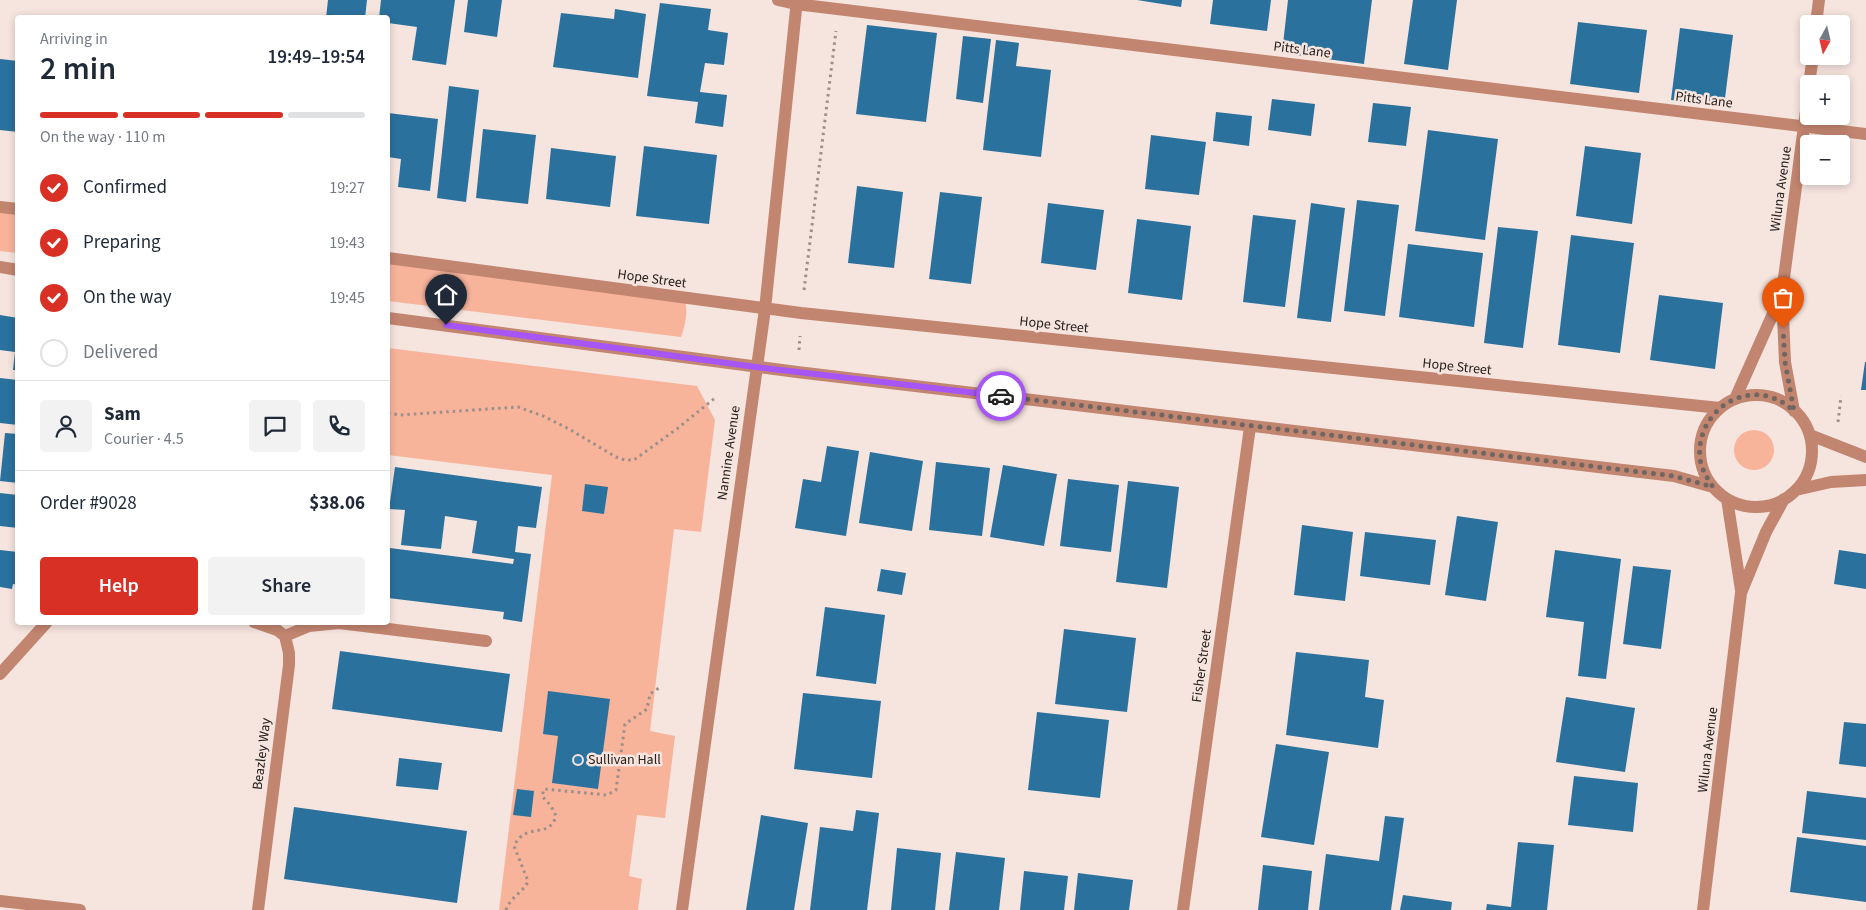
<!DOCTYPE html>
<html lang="en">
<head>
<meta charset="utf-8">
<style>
  :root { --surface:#fff; --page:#f2f2f3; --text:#1f2937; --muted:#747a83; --line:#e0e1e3; --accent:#d93025 }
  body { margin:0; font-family:"Source Sans 3",sans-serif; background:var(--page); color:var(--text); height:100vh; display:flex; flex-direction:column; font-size:19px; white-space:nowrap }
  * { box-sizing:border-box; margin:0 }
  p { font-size:16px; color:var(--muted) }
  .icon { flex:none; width:28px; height:28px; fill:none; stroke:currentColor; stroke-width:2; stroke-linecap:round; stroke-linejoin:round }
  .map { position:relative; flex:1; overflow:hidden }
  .sheet { position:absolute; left:15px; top:15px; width:375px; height:610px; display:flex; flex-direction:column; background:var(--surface); border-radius:5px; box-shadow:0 2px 8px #0003 }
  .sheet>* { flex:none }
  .needle { width:32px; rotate:188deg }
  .buttons { position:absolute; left:1800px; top:15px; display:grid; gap:10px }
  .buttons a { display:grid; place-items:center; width:50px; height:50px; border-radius:5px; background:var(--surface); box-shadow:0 2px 8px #0003; font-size:25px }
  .pin { position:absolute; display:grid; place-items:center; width:42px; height:42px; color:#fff; margin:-51px -21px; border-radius:50% 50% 50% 0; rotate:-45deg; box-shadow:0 0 5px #0007 }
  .pin .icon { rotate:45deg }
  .courier { position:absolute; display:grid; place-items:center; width:50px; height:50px; margin:-25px; border:4px solid #a855f7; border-radius:50%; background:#fff; color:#222; box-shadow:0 1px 6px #0007 }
  .overview em { font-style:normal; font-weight:600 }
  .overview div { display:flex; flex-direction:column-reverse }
  .overview { display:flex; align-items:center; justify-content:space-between; height:85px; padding:0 25px }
  h1 { font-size:32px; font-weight:600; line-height:38px }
  .bar { display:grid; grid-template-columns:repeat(4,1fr); gap:8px 5px; align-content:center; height:60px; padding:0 25px }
  .bar i { height:6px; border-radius:4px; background:var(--line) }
  .bar .on { background:var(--accent) }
  .bar p { grid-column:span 4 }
  .line { display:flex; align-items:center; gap:12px; padding:0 25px; border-top:1px solid var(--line) }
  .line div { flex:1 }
  .round { display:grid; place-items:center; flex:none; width:52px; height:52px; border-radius:5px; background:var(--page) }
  ol { padding:0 25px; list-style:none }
  li { display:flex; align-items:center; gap:15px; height:55px }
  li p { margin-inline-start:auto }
  li .icon { padding:5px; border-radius:50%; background:var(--accent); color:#fff; stroke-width:4 }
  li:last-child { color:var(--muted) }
  li i { width:28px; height:28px; border:2px solid var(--line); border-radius:50% }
  .button { display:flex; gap:10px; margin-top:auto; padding:10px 25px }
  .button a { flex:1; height:58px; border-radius:5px; background:var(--accent); color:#fff; font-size:20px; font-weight:600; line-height:58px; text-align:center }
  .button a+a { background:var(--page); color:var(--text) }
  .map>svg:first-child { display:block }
  .green { fill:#f8b39b }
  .building { fill:#2b719d }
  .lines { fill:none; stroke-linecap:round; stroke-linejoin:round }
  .path { stroke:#9b8f8a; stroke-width:3; stroke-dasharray:2.5 4; stroke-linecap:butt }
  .minor { stroke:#c28570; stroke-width:12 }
  .done { stroke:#6f6561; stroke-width:5; stroke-dasharray:0 9 }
  .route { stroke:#a855f7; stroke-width:6 }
  .poi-dot { fill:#317fb1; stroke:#f6e4de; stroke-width:2 }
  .labels { text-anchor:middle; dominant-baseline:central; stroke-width:5; stroke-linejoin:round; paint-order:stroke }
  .street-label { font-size:14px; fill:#27211e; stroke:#f6e4de }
  .poi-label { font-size:14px; fill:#27211e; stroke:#f6e4de; text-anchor:start }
</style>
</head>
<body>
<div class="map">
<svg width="1866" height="910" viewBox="0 0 1866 910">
  <rect width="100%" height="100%" fill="#f6e4de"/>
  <!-- green -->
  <path class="green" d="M0 210 17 213V253L0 251Z
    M388 261 684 299C689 310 685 326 681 337L388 301Z
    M388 348 697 386 715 420 701 532 674 529 650 731 675 736 665 818 637 815 629 876 642 879 638 910H499L552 475 388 455Z
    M1734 450a20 20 0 1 1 40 0a20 20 0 1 1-40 0Z"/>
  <!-- building -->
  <path class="building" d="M328 0H367L365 18H326Z
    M381 0H455L446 65 412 60 417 27 388 23V18H379Z
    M468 0H502L497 37 464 32Z
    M1137 0H1182L1181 7Z
    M1213 0H1271L1267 31 1210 24Z
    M1288 0H1372L1364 64 1282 53Z
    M1413 0H1457L1448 70 1404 64Z
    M660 3 711 9 708 30 728 33 724 65 705 63 700 92 727 95 723 127 695 123 698 102 647 96Z
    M615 9 646 14 638 78 553 67 561 13 614 19Z
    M1578 22 1647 30 1639 93 1570 84Z
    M867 25 937 33 926 122 856 114Z
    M1680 28 1733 35 1724 106 1671 100Z
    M963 36 991 39 983 103 956 99Z
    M996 40 1019 43 1016 66 1051 70 1041 157 983 150Z
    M0 59 18 61V132L0 130Z
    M449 86 479 90 466 202 437 198Z
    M1272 99 1315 104 1311 136 1268 130Z
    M1373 103 1411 107 1406 146 1368 142Z
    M1216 112 1252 116 1249 146 1213 141Z
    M388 113 438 119 430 191 398 187 401 159 388 157Z
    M483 129 536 135 528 204 476 198Z
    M1428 130 1498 139 1485 240 1415 231Z
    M1151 135 1206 142 1199 195 1145 189Z
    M644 146 717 155 709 224 636 216Z
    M1585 146 1641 153 1632 224 1576 216Z
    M551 148 616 156 610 207 546 199Z
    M857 186 903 192 894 268 848 263Z
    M940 192 982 197 971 284 929 279Z
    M1357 200 1399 205 1385 316 1344 311Z
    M1048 203 1104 210 1096 270 1041 263Z
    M1311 203 1345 208 1331 322 1297 318Z
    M1253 215 1296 220 1285 307 1243 302Z
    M1137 219 1191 226 1182 300 1128 293Z
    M1498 227 1538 231 1523 348 1484 343Z
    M1571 235 1634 243 1620 353 1558 345Z
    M1408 244 1483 253 1474 327 1399 317Z
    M1659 295 1723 303 1715 369 1650 360Z
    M0 315 18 318V370H13L15 352 0 350Z
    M1865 362H1866V390H1861Z
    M0 378 18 380V425L0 423Z
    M5 433 18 434V483L0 481Z
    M827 446 859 451 846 536 795 528 803 479 821 482Z
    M870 452 923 461 912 531 859 523Z
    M936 462 990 468 982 536 929 530Z
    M1003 465 1057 474 1044 546 990 537Z
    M395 467 542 487 536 528 518 526 515 552 531 554 522 622 503 619 504 612 388 598V566L390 548 513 564 514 559 472 553 477 521 445 516 441 549 401 545 405 510 389 509Z
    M1068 479 1119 485 1111 552 1060 546Z
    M1128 481 1179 487 1167 588 1116 582Z
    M585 484 608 487 604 514 582 511Z
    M0 493 18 495V528L0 526Z
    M1457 516 1498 522 1486 601 1445 595Z
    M1302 525 1353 532 1345 601 1294 595Z
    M1365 532 1436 540 1430 585 1360 576Z
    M0 550 18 552V585L13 584 12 589 0 587Z
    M1555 550 1621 559 1606 679 1578 676 1584 622 1546 617Z
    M1839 550 1866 554V589L1834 584Z
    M1633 566 1671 570 1661 649 1623 644Z
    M881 569 906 573 902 595 877 591Z
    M825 607 885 615 876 684 816 676Z
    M1064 629 1136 638 1127 712 1055 704Z
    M340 651 510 674 502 732 332 709Z
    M1296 652 1369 660 1365 697 1384 700 1378 748 1286 735Z
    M548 691 610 699 598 789 552 783 558 736 543 734Z
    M803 693 881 701 872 778 794 769Z
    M1566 697 1635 708 1625 772 1556 762Z
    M1037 712 1109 720 1100 798 1028 790Z
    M1844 722 1866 724V767L1839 764Z
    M1276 744 1329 752 1314 845 1261 837Z
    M399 758 442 763 438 790 396 786Z
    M1574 776 1638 783 1633 832 1568 825Z
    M517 789 534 791 531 817 513 815Z
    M1807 791 1866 798V840L1802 833Z
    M294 807 467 831 457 903 284 879Z
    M856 810 879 813 867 910H810L820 827 853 831Z
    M761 815 808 823 794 910H746Z
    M1385 816 1404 818 1391 910H1319L1326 854 1379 861Z
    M1797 837 1866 846V902L1790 892Z
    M1518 842 1554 845 1547 910H1486L1487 904 1511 907Z
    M897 848 941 853 935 910H891Z
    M956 852 1005 858 999 910H949Z
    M1263 865 1312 871 1308 910H1258Z
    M1024 871 1068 876 1064 910H1020Z
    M1078 873 1133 880 1129 910H1074Z
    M1403 895 1452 902 1451 910H1400Z"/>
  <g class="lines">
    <!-- path -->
    <path class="path" d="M804 290 836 31
      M799 350 800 336
      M388 413 400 415 518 407 543 416 569 429 616 457 625 460H634L678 428 715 398
      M1838 422 1841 396
      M506 910C510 897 524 892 528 881L514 846C526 821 549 840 556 816L551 806 542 796 544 789 607 795 616 790 625 724 647 709 650 694 659 688"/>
    <!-- minor -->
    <path class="minor" d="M778 0 796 4 1866 134
      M1816 24 1819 0
      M1809 84 1813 56
      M0 207 18 209
      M388 258 801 313 1720 408
      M0 267 18 270
      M388 318 797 372 1674 476 1713 487
      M1700 451a56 56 0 1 1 112 0a56 56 0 1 1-112 0Z
      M1735 399 1780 298
      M1794 411 1785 362 1782 293 1809 88
      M1810 435 1866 457
      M1796 490 1831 482 1866 480
      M1727 499 1741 590
      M254 622 277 630 285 636 289 653V665L258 910
      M285 636 309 626 339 623 486 641
      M0 674 47 622
      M0 901 80 910
      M682 910 765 309 797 0
      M1183 910 1250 427
      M1703 910 1741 593 1766 532 1784 499"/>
  </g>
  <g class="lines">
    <!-- done -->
    <path class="done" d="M1001 396 1674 476 1713 487C1707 478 1702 470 1700 459 1695 415 1741 379 1782 402 1786 404 1790 408 1794 411L1785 362 1783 328"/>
    <!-- route -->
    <path class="route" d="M446 325 756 367 1001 396"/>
  </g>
  <!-- markers -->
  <circle class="poi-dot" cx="578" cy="760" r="5"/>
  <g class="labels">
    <!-- street labels -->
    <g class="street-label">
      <text transform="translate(1302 50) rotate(7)">Pitts Lane</text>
      <text transform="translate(1704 100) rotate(7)">Pitts Lane</text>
      <text transform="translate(1781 189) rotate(-82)">Wiluna Avenue</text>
      <text transform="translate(652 279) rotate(8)">Hope Street</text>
      <text transform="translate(1054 325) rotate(6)">Hope Street</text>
      <text transform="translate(1457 367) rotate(6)">Hope Street</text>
      <text transform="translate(729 453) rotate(-82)">Nannine Avenue</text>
      <text transform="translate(1202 666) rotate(-82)">Fisher Street</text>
      <text transform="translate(1708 750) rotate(-83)">Wiluna Avenue</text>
      <text transform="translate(262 754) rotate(-83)">Beazley Way</text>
    </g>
    <!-- poi labels -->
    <g class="poi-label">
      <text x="588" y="760">Sullivan Hall</text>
    </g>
  </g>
</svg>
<div class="buttons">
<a><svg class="needle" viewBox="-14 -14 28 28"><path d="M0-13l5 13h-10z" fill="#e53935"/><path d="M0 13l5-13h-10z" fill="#747a83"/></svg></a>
<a>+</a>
<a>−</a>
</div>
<div class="pin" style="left:1783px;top:328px;background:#ea580c"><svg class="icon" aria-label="bag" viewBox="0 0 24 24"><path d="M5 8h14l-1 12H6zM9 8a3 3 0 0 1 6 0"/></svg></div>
<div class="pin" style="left:446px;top:325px;background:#1f2937"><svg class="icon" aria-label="home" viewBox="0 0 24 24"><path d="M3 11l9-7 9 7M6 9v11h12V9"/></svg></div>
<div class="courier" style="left:1001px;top:396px"><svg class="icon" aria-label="car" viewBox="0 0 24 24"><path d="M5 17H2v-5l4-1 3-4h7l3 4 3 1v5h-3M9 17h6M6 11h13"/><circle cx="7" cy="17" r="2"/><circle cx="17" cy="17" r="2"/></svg></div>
<section class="sheet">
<div class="overview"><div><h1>2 min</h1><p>Arriving in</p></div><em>19:49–19:54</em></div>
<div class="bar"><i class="on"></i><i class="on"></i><i class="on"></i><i></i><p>On the way · 110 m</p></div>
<ol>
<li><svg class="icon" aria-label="check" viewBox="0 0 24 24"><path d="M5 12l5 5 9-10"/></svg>Confirmed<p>19:27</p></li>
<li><svg class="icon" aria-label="check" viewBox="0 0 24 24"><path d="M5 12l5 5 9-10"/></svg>Preparing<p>19:43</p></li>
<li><svg class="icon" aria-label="check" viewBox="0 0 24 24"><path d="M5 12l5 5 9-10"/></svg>On the way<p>19:45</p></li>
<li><i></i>Delivered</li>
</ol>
<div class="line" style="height:90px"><a class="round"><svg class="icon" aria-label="person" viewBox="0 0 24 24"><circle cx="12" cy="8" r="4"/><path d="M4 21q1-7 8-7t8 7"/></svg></a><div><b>Sam</b><p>Courier · 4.5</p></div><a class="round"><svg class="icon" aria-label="chat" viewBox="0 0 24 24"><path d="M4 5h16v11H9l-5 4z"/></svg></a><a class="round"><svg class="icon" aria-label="phone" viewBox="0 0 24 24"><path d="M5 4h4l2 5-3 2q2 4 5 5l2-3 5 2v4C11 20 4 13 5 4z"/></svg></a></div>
<div class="line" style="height:65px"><div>Order #9028</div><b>$38.06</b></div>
<div class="button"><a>Help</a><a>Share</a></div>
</section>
</div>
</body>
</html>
